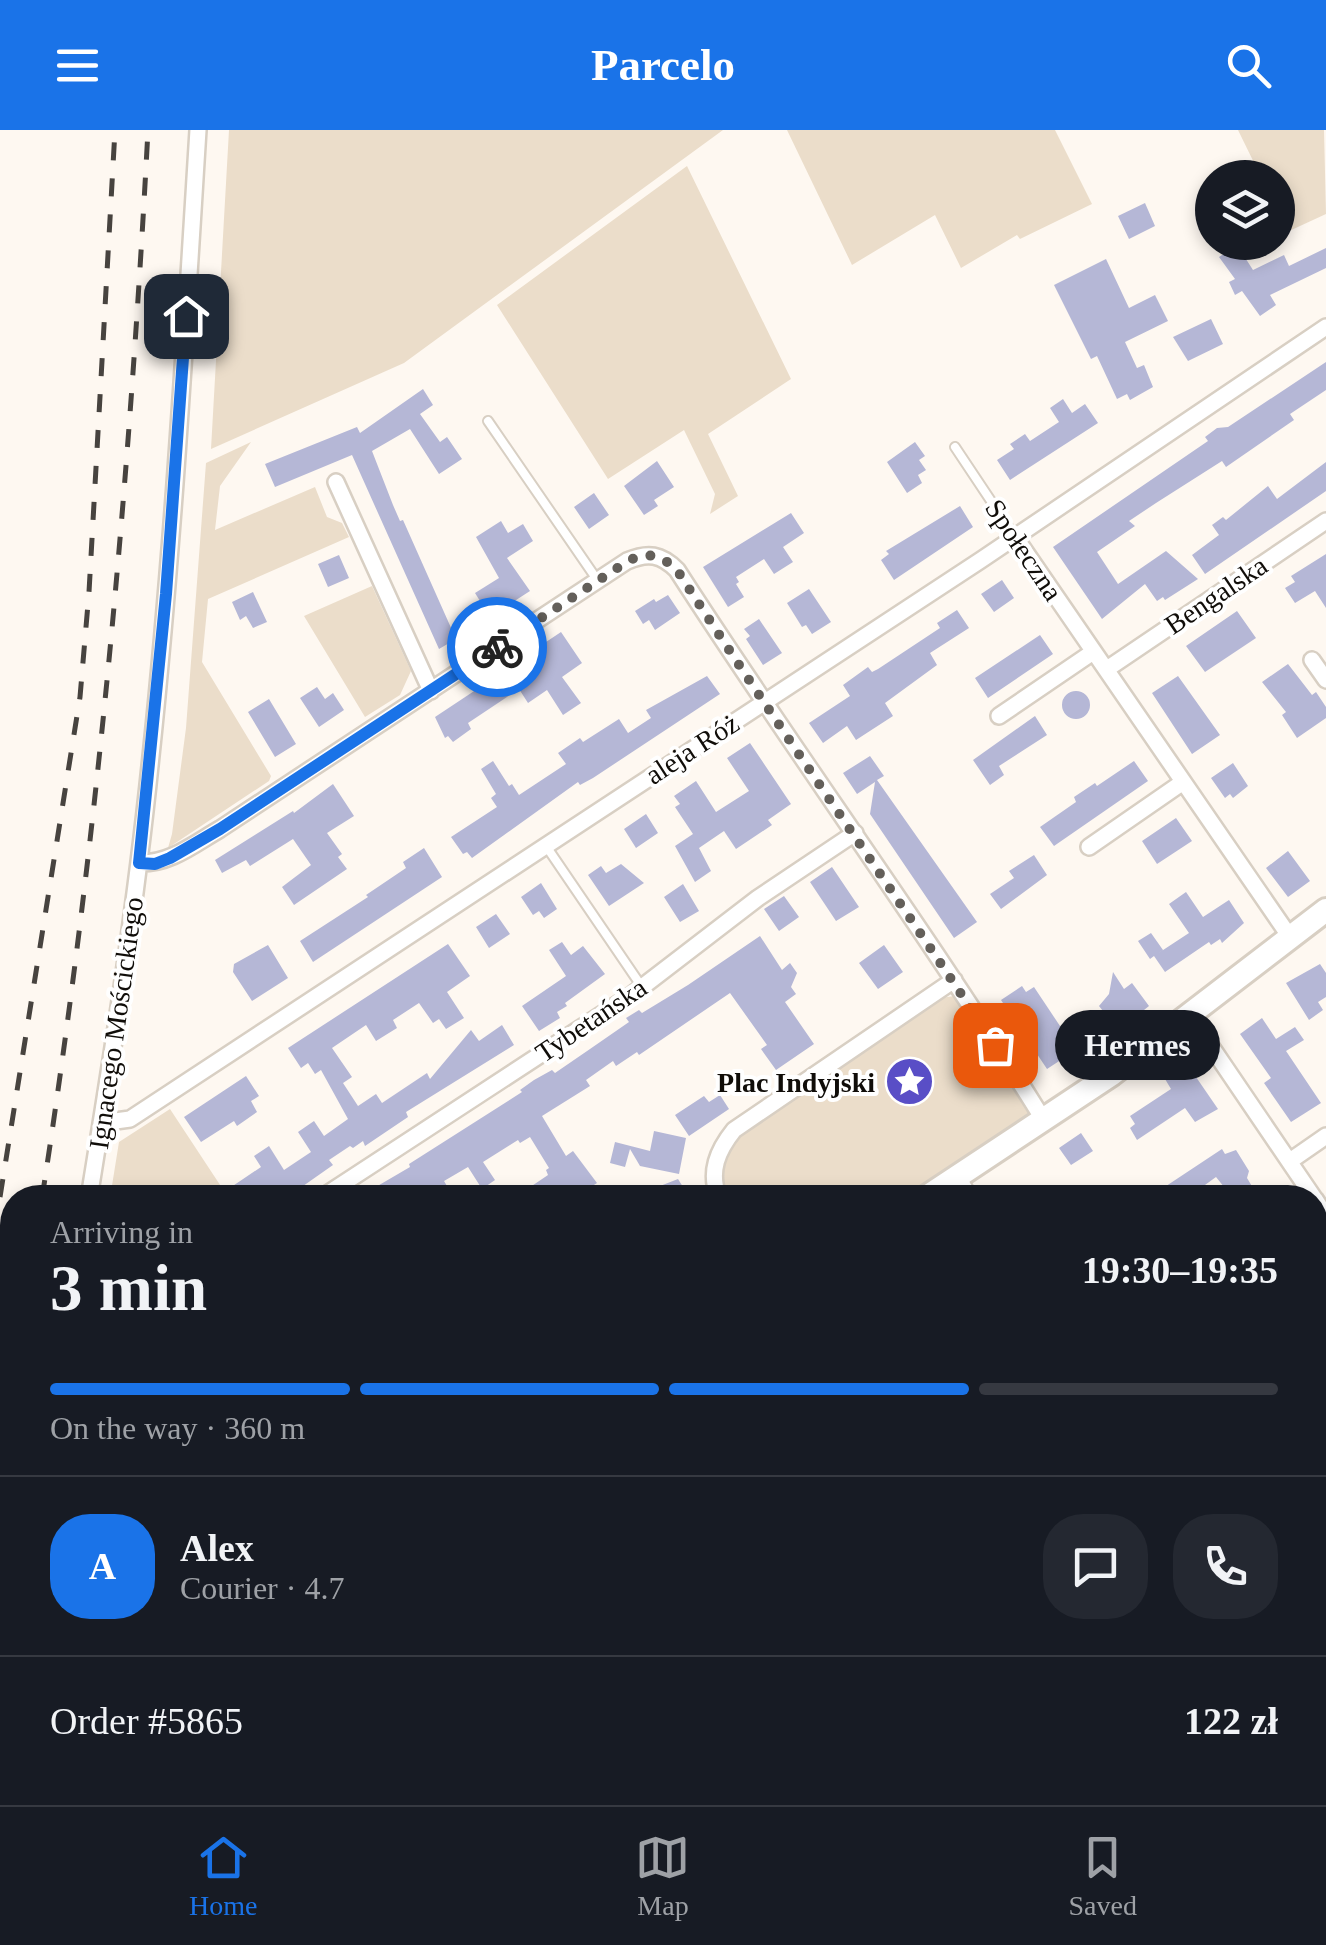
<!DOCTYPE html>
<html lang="en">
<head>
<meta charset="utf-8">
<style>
  :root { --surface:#171b24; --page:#242831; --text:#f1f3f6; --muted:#9ea1a6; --line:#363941; --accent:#1a73e8 }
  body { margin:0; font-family:Georgia,serif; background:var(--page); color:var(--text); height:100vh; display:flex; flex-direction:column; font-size:38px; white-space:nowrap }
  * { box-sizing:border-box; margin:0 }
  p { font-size:32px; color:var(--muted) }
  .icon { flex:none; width:55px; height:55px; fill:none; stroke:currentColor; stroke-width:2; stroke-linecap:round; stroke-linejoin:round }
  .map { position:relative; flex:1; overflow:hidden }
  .panel { position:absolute; left:0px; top:1055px; width:1328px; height:620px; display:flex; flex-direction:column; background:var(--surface); border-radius:40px 40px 0 0; box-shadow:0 5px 15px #0003 }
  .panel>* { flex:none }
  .fabs { position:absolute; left:1195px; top:30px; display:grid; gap:20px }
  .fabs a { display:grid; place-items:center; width:100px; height:100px; border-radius:50%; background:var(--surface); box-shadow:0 5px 15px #0003; font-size:50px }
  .pin { position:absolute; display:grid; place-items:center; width:85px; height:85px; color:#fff; margin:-42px; border-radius:20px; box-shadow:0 5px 15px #0006 }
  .courier { position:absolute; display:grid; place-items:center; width:100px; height:100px; margin:-50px; border:8px solid #1a73e8; border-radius:50%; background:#fff; color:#222; box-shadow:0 2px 12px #0007 }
  .bubble { position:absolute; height:70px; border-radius:35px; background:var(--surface); box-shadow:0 5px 15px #0003; font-size:32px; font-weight:600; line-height:70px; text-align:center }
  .headline em { font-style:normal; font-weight:600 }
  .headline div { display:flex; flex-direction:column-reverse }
  .headline { display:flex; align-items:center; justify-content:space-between; height:170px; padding:0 50px }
  h1 { font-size:65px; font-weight:600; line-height:75px }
  .bar { display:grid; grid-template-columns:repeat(4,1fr); gap:15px 10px; align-content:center; height:120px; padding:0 50px }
  .bar i { height:12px; border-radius:8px; background:var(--line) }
  .bar .current { background:var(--accent) }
  .bar p { grid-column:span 4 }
  .line { display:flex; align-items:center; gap:25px; padding:0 50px; border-top:2px solid var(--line) }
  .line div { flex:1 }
  .round { display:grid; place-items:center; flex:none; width:105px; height:105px; border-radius:40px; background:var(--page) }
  header { display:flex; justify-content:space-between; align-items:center; height:130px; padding:0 50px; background:var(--accent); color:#fff; font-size:45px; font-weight:600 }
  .dock { display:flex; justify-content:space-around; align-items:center; height:140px; border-top:2px solid var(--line); background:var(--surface); font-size:28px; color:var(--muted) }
  .dock a { display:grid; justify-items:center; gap:5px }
  .dock .current { color:var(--accent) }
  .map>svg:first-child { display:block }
  .green { fill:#ebddca }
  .building { fill:#b5b7d6 }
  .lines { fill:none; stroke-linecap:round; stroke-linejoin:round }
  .lane-casing { stroke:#d8cfc3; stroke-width:12 }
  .street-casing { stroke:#d8cfc3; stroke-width:20 }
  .secondary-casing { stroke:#d8cfc3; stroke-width:28 }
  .lane { stroke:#fff; stroke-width:8 }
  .street { stroke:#fff; stroke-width:15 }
  .secondary { stroke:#fff; stroke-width:22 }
  .rail { stroke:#47433f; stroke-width:5; stroke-dasharray:18 18; stroke-linecap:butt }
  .done { stroke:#635f5a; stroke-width:10; stroke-dasharray:0 18 }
  .route { stroke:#1a73e8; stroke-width:12 }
  .labels { text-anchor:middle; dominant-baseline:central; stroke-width:8; stroke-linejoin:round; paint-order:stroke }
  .street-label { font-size:28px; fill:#100d09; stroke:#fff }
  .poi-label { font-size:28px; font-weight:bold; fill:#100d09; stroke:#fff; text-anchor:end }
</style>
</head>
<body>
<header><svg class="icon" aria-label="menu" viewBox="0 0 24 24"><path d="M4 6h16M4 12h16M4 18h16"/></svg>Parcelo<svg class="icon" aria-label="search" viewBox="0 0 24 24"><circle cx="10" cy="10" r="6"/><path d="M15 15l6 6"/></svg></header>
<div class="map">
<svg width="1326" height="1675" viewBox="0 0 1326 1675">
  <rect width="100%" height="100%" fill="#fef8f1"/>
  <!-- green -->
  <path class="green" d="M229 0H723L404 233 211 319Z
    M787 0H1055L1092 74 1020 109 1017 105 961 138 935 85 852 135Z
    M1238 0H1324L1326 84 1287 102 1278 83V48L1261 47Z
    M687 36 791 249 708 304 738 366 710 384 715 364 684 300 608 349 497 175Z
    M251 312 220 356 215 400 315 357 327 387 342 393 349 407 208 469 202 532 271 646 269 651 168 718 172 704 186 598 206 333Z
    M372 456 411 541 400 565 365 587 304 486Z
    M954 866 1029 979 1027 991 913 1067H725C718 1042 726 1021 744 1002L941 868Z
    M170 979 228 1067 110 1068 119 1012Z
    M1326 1270V1656L1315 1643V1278Z
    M1028 1662 1035 1675H716L508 1663Z
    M413 1663H478L493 1671 569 1675H379Z
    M1300 1663 1310 1675H1049L1042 1663Z"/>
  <!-- building -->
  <path class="building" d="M1145 73 1155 96 1129 109 1118 86Z
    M1237 115 1253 140 1284 125 1289 136 1326 118V138L1270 165 1276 175 1260 186 1242 161 1235 165 1229 152 1235 149 1219 127Z
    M1106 129 1129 178 1155 165 1168 191 1125 212 1137 238 1144 235 1153 257 1130 270 1127 264 1117 269 1097 226 1091 229 1054 155Z
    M1211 189 1223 214 1188 231 1173 207Z
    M1326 232V260L1290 284 1294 290 1226 337 1222 331 1156 373 1129 391 1135 396 1097 422 1118 454 1166 421 1198 449 1165 470 1163 467 1157 471 1145 454 1102 489 1053 417 1208 311 1205 307 1217 298 1228 297Z
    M423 259 433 275 420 284 440 312 447 307 462 329 439 344 410 299 372 321 393 375 400 391 403 390 456 509 439 519 352 325 275 357 265 334 357 297 360 303Z
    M1063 269 1072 283 1085 274 1098 293 1010 350 997 330 1014 319 1010 314 1025 304 1030 311 1059 292 1050 278Z
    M915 312 925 326 919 330 926 340 918 345 922 353 907 363 887 332Z
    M657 331 674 357 654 370 658 376 644 385 624 356Z
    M1326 332V361L1205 444 1192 425 1219 405 1212 395 1223 387 1226 390 1268 356 1277 369Z
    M594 363 609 385 589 399 574 377Z
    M960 376 973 397 894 450 881 430 889 424 886 421Z
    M791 383 804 403 783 417 793 432 774 444 764 429 736 447 739 452 736 454 744 467 728 477 703 437Z
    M501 391 508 403 523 394 533 411 507 428 530 461 490 487 475 463 499 448 476 407Z
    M1326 424V478L1315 461 1295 473 1285 458 1295 452 1291 446Z
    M339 425 349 448 328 457 318 434Z
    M1002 450 1014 468 994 482 981 464Z
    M809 459 831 492 812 504 806 495 802 497 787 473Z
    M253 462 267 492 253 498 246 486 240 490 232 472Z
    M668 465 680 483 655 500 649 490 643 494 635 481 654 469 656 472Z
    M957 480 969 498 930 523 937 535 885 573 893 586 856 610 847 596 823 613 809 593 850 566 843 555 868 537 872 542 878 539 940 498 937 493Z
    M1237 481 1256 508 1205 542 1186 516Z
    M759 489 782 523 763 535 746 509 750 506 744 499Z
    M561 502 582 533 562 547 581 573 563 585 547 560 528 573 519 559 468 593 471 599 453 612 448 606 445 608 435 587 515 534 517 537 543 520 540 516Z
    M1040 505 1053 524 988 568 975 548Z
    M1288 534 1312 565 1316 562 1326 577V588L1297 608 1282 585 1286 582 1262 552Z
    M707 546 720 564 593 648 580 655 578 652 472 728 467 722 463 724 451 707 497 677 491 668 496 664 481 639 493 631 509 656 512 654 519 665 566 634 558 623 580 608 583 612 619 589 628 603 651 588 646 580Z
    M1178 546 1220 605 1192 624 1152 563Z
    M317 557 325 569 333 563 344 580 319 597 300 568Z
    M1062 575a14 14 0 1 1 28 0a14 14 0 1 1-28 0Z
    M269 569 296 614 275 627 248 582Z
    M1035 586 1047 605 999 636 1004 645 990 655 973 630Z
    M750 613 791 674 768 690 772 695 736 719 724 701 699 718 711 741 695 752 675 716 693 704 675 677 680 674 674 666 696 651 716 682 749 661 727 628Z
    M870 626 884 646 877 650 977 792 954 808 870 684 875 652 857 664 843 643Z
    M1134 631 1148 651 1054 716 1040 697 1076 672 1074 667 1095 653 1097 656Z
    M1233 633 1248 656 1233 668 1230 664 1225 668 1211 648Z
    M333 654 354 686 327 703 342 724 338 727 347 739 294 775 282 757 311 735 293 709 250 736 246 730 222 743 215 730 293 681 294 683Z
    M646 684 658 703 636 718 624 699Z
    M1176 688 1192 711 1157 734 1142 711Z
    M424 718 442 747 313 832 300 811 368 767 366 765 406 738 403 732Z
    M1288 721 1310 751 1288 767 1266 738Z
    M1034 725 1047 745 1001 779 990 764 1014 748 1009 741Z
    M621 734 644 753 609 776 588 745 601 736 606 743Z
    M832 737 859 777 836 791 810 752Z
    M541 753 557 779 544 788 539 781 533 785 521 767Z
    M683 754 699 781 680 792 664 767Z
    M1186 762 1203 787 1229 770 1244 793 1222 813 1220 809 1211 815 1209 812 1165 842 1154 826 1150 829 1138 811 1151 803 1163 820 1157 824 1189 803 1169 774Z
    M784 766 799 787 779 801 764 779Z
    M496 784 510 804 489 818 476 797Z
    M760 806 782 840 790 833 797 843 791 857 796 864 785 872 814 914 776 940 761 919 767 915 730 863 639 925 637 922 616 936 613 931 586 950 590 956 542 986 566 1026 573 1021 597 1053 574 1068H514L548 1045 546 1040 549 1038 530 1007 520 1013 518 1010 483 1032 495 1050 482 1059 468 1037 444 1051 454 1068H357L410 1037 409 1034 522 962 520 960 534 950 552 940 555 943 590 919 629 892 626 888 639 880 642 883 688 855Z
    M562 812 571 825 583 816 605 844 565 873 567 876 557 882 560 888 539 901 522 876 566 846 549 820Z
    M448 814 470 846 447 862 464 888 446 899 439 889 433 893 419 873 393 890 397 898 376 911 366 895 332 918 352 947 343 953 358 976 376 964 382 973 427 943 430 949 471 900 479 911 502 895 514 915 406 982 408 987 365 1016 363 1011 353 1018 350 1016 329 1030 333 1035 286 1068H215L261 1037 254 1026 269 1016 284 1040 311 1022 298 1002 314 991 324 1006 348 989 321 940 315 944 308 933 301 938 288 918Z
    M268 815 288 848 252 871 233 842 234 834Z
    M884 815 903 842 878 859 859 833Z
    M1320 834 1326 843V867L1318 872 1323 880 1309 890 1286 853Z
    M1113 842 1124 859 1132 853 1149 876 1129 892 1125 886 1114 895 1099 876 1109 864Z
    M1022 856 1026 862 1034 857 1076 920 1047 939 1001 870Z
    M1262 888 1276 909 1295 897 1304 910 1286 921 1321 973 1291 992 1264 953 1271 948 1240 904Z
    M1185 931 1218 979 1195 992 1185 978 1137 1010 1130 998 1135 994 1130 986 1171 959 1165 949 1168 947 1166 943Z
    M246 946 259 966 251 971 257 982 237 996 234 991 201 1012 184 987Z
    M720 965 729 979 689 1006 675 985 704 966 709 972Z
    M654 1001 686 1008 679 1044 640 1036 630 1019 625 1037 610 1033 615 1012 650 1021Z
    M1081 1003 1093 1021 1071 1035 1059 1018Z
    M1222 1019 1225 1024 1236 1020 1249 1041 1247 1048 1259 1068H1233L1216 1047 1187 1068H1148Z
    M678 1049 690 1068H633L632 1067Z"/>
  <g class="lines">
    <defs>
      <path id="lane" d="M488 291 598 451
        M955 317 1015 407
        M546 716 642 857
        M962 1048 975 1068
        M1315 1268 1326 1261"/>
      <path id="street" d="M336 352 431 561
        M1015 407 1290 807
        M1312 530 1326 550
        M1107 539 1326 391
        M999 586 1093 522
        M1089 717 1183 652
        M139 733C170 734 194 714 220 699L627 431C648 422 661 424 677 440 796 625 927 802 1043 989
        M1189 884 1314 1068
        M101 993 130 989 981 430 1326 197
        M1290 1031 1326 1006
        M89 1068C113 921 136 774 151 626 173 418 185 209 198 0
        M321 1068 633 864 758 768 855 703
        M719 1068C708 1042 718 1020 734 1000L954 850
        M1315 1069 1326 1086
        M0 1611 12 1532
        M355 1662 359 1675
        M1313 1662 1326 1675"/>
      <path id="secondary" d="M925 1068 1112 944 1326 780
        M0 1661 19 1662
        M48 1662 52 1675"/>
    </defs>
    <!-- lane casing -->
    <use href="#lane" class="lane-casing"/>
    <!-- street casing -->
    <use href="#street" class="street-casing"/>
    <!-- secondary casing -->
    <use href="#secondary" class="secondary-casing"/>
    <!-- lane -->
    <use href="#lane" class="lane"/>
    <!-- street -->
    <use href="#street" class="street"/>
    <!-- secondary -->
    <use href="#secondary" class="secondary"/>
    <!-- rail -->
    <path class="rail" d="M0 1067 80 567 89 462 115 0
      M42 1068C97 713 129 358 148 0
      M0 1328 12 1251
      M0 1395 12 1319"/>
  </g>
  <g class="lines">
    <!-- done -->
    <path class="done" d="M497 517 628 431C648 421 661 425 677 440 780 600 890 756 995 915"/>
    <!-- route -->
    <path class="route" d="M186 186 166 464 139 733 155 734 170 728 220 699 497 517"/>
  </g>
  <!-- icons -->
  <defs>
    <symbol id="sight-disc" viewBox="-11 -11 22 22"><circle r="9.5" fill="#594ec6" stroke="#fff"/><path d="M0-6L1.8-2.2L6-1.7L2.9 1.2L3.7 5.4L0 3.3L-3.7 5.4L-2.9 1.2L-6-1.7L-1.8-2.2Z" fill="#fff"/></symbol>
  </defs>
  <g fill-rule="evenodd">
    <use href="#sight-disc" x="882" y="924" width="55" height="55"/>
  </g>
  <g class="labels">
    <!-- street labels -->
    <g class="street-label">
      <text transform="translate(1024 420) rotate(56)">Społeczna</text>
      <text transform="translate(1216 465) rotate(-34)">Bengalska</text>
      <text transform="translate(692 619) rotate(-33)">aleja Róż</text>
      <text transform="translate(591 890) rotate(-34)">Tybetańska</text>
      <text transform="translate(116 893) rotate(-82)">Ignacego Mościckiego</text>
    </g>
    <!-- poi labels -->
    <g class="poi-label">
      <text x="875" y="952">Plac Indyjski</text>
    </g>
  </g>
</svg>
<div class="fabs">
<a><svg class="icon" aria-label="layers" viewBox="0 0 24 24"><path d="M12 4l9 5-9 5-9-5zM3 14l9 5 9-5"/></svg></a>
</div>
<div class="pin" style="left:995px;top:915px;background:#ea580c"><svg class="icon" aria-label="bag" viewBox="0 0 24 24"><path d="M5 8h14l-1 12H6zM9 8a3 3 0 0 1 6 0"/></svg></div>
<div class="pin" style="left:186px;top:186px;background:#1f2937"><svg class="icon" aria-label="home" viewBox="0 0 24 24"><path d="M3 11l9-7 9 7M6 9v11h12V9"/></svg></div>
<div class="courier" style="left:497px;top:517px"><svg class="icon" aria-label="bike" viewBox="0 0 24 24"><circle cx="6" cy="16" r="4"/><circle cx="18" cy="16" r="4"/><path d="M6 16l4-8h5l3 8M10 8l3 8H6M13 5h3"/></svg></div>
<div class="bubble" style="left:1055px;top:880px;width:165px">Hermes</div>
<section class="panel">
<div class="headline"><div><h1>3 min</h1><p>Arriving in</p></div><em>19:30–19:35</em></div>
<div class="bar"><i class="current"></i><i class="current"></i><i class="current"></i><i></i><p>On the way · 360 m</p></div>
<div class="line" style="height:180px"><b class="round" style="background:var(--accent);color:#fff">A</b><div><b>Alex</b><p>Courier · 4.7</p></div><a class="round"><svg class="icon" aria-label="chat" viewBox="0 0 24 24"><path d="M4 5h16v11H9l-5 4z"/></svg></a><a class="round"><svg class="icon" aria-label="phone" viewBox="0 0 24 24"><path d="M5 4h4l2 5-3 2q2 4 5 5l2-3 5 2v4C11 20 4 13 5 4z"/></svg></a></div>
<div class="line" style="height:130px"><div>Order #5865</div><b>122 zł</b></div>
</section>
</div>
<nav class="dock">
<a class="current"><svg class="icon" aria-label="home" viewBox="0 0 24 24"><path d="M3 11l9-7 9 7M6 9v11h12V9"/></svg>Home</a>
<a><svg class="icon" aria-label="map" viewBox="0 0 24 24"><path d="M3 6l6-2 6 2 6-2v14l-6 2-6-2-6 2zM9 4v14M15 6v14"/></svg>Map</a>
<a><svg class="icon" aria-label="saved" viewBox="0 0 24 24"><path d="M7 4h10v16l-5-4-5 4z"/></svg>Saved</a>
</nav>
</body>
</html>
